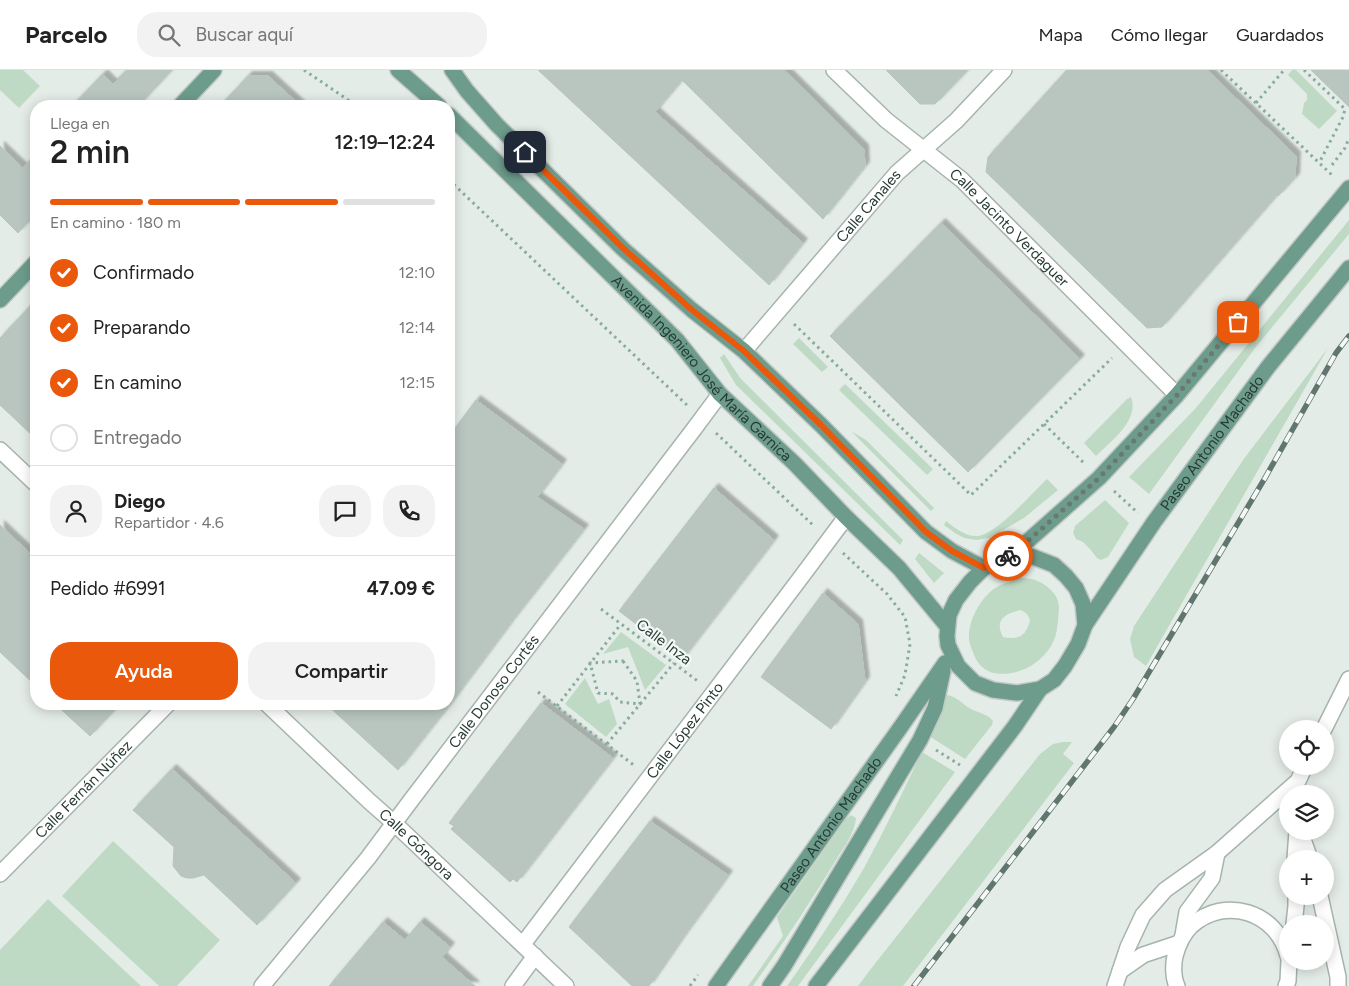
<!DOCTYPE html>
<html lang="es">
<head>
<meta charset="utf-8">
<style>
  :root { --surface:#fff; --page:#f2f2f2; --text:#222; --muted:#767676; --line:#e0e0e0; --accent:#ea580c }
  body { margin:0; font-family:Figtree,sans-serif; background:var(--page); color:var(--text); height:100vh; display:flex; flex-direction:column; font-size:19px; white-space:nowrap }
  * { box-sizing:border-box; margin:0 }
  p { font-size:16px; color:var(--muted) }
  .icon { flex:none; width:28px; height:28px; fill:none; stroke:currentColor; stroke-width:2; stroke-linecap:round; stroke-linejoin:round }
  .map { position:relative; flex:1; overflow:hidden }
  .details { position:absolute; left:30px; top:30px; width:425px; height:610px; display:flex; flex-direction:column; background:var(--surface); border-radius:20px; box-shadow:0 2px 12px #0003 }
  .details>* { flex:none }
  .buttons { position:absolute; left:1279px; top:650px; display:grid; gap:10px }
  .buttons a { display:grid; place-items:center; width:55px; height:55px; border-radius:50%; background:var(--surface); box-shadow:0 2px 12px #0003; font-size:25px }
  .pin { position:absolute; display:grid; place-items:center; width:42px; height:42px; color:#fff; margin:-21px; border-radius:10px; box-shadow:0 2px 8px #0006 }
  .courier { position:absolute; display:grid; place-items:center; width:50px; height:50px; margin:-25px; border:4px solid #ea580c; border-radius:50%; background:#fff; color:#222; box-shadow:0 1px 6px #0007 }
  .head em { font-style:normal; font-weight:600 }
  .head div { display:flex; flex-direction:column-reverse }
  .head { display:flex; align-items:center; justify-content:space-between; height:85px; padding:0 20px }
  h1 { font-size:32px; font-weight:600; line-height:38px }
  .bar { display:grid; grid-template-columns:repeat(4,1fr); gap:8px 5px; align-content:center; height:60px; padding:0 20px }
  .bar i { height:6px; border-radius:4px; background:var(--line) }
  .bar .selected { background:var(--accent) }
  .bar p { grid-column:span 4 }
  .line { display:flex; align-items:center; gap:12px; padding:0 20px; border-top:1px solid var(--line) }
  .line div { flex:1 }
  .round { display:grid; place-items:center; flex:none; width:52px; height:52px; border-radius:20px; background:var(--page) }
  ol { padding:0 20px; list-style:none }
  li { display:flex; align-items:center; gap:15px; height:55px }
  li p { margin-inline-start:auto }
  li .icon { padding:5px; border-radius:50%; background:var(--accent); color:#fff; stroke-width:4 }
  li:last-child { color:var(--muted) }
  li i { width:28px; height:28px; border:2px solid var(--line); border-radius:50% }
  .primary-button { display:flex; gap:10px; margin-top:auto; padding:10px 20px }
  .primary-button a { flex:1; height:58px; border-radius:20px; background:var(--accent); color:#fff; font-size:20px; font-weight:600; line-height:58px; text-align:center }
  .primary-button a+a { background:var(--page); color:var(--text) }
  header { display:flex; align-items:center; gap:30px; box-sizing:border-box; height:70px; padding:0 25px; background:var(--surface); border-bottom:1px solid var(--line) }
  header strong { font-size:24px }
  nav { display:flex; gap:28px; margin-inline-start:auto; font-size:18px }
  .search { width:350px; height:45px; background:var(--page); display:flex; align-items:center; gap:12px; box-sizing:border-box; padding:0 18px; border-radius:20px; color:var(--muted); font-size:19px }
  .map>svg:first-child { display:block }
  .green { fill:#bfdac4; fill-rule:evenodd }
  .building { fill:#b9c6c0; stroke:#b7c5be; filter:url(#shadow) }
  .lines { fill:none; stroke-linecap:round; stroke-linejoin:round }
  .minor-casing { stroke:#a7b3ad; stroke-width:18 }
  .major-casing { stroke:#c2c8c6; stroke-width:18 }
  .path { stroke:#88ac9d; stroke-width:3; stroke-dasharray:2.5 4; stroke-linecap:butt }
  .minor { stroke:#fff; stroke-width:15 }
  .major { stroke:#6d9c8c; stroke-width:15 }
  .rail-casing { stroke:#60766e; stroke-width:5.5 }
  .rail { stroke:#f4f8f6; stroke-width:4; stroke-dasharray:11; stroke-linecap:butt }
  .done { stroke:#687972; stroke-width:5; stroke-dasharray:0 9 }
  .route { stroke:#ea580c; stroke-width:6 }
  .labels { text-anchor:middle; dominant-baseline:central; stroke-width:4.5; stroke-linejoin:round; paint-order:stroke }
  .street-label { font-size:15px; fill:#253b33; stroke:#f4f8f6 }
</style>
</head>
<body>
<header>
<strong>Parcelo</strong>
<div class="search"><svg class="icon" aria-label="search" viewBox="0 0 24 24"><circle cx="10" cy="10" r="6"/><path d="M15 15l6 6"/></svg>Buscar aquí</div>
<nav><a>Mapa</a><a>Cómo llegar</a><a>Guardados</a></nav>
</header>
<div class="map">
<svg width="1349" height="916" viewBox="0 0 1349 916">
  <defs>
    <filter id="shadow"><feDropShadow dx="4.5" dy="-4.5" stdDeviation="1" flood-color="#0004"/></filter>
  </defs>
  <rect width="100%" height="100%" fill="#e4ece7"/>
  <!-- green -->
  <path class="green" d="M0 0H23L40 16 19 38 0 20Z
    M1292 0H1296L1337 41 1319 59 1302 44 1304 33 1307 30V24L1288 5Z
    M1349 150V164L1255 278 1149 424 1129 407 1195 339Z
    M799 268 828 297 822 302 793 274Z
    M1328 278 1146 596 1134 587 1130 569 1134 556 1243 390Z
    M724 284 741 309 903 470 900 475 736 315 720 288Z
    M845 314 933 399 927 405 839 320Z
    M1131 327C1140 350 1110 372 1096 386L1084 373 1127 329Z
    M851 361 866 370 934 438 931 441Z
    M1047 409 1058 420 1024 448 989 468 977 470 964 468 955 463 944 455 946 451C955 458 966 467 978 466 998 463 1032 423 1047 409Z
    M1105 430 1129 453 1108 487 1101 490 1097 488 1090 479 1083 472 1076 469 1073 463 1075 456Z
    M919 483 944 503 934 513 915 489Z
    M1020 508C1025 508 1030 508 1035 510 1046 514 1059 524 1059 537 1059 542 1058 547 1058 552 1057 556 1057 560 1056 564 1049 590 1020 608 994 603 983 601 976 592 973 582 971 578 969 572 969 568 968 550 981 528 995 518 1003 513 1011 511 1020 508ZM1021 540 1027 544 1030 550C1026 566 1020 570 1003 567 994 550 1005 543 1021 540Z
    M621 562 666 595 645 620 628 577 603 584Z
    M585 608 598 634 609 629 617 654 606 667 565 634Z
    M946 625C956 625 963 635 971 639 979 643 988 644 993 651L992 655 965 689 929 666 943 629Z
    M1063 672H1072L1063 684 1074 693 903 916H858L870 900 1040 684 1053 674Z
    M922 682 955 702 798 916H787C814 878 840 839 864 798 885 760 903 721 922 682Z
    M851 745 856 748C855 763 844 777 836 790 810 833 782 875 753 916H748L783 866 777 847 846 749Z
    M113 771 220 870 177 916H159L62 826Z
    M48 829 141 916H0V880Z"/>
  <!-- building -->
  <path class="building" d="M127 0H172L138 36H72L103 4 113 14Z
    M538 0H784L864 79 865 96 823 149 682 10 655 42 803 173 769 215Z
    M886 0H968L935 34H920Z
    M1067 0H1207L1296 86 1295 108 1278 126 1277 125 1162 257 1147 258 986 102 988 87Z
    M1311 0H1349V37Z
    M248 6H268L301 36H220Z
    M0 76 23 98 36 84V143L18 163 0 145Z
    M941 153 1080 289 968 402 830 266Z
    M36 230V369L0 335V268Z
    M476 330 562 394 537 427 584 459 511 552 449 635 398 700 326 634H449V373L453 361Z
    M714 418 774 470 682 589 619 541Z
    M0 455 36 489V616L0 582Z
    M823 523 858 554 865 611 831 659 761 607Z
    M541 633 613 688 517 812 513 809 510 812 451 759 454 756 449 753Z
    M55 634H120L90 666Z
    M172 699 296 813 257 855 204 805 193 808H187L181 806 173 796 174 777 133 740Z
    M650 751 728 805 680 871 649 916H632L569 857Z
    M383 852 405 870 420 852 450 877 442 887 475 916H329Z"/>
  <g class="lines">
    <defs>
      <g id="minor">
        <path id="s1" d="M834 0 886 50 962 110 1177 325"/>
        <path id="s2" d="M744 281 897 103 956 51 1004 0"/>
        <path d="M0 380 36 414"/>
        <path id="s3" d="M267 634 369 731 394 753 566 916"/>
        <path d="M1324 659 1349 609"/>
        <path d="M1300 761 1310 789"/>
        <path d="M1295 789 1297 761"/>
        <path id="s4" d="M0 804 168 634"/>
        <path d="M1320 826 1338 907V916"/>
        <path d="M1294 854 1296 836V826"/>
        <path d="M1183 865 1187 842 1212 808 1217 783"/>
        <path id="s5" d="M523 874 799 510 846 447"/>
        <path d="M1120 901 1143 885 1179 873"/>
        <path id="s6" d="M262 916 368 788 412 729 694 359 720 324"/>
        <path d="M513 916 535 886"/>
        <path d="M1115 916 1128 877 1143 845 1165 820 1217 783 1298 711 1305 696"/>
        <path d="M1177 916C1173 908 1173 895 1175 886 1178 875 1183 864 1191 856 1225 825 1277 842 1288 886"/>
        <path d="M1286 916 1288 911 1289 891"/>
      </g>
      <g id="major">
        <path d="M398 0 439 36"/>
        <path d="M452 0 467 21 497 55 623 179 692 240 744 281 821 355 926 462 952 481 984 498"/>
        <path d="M180 36 214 0"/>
        <path id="s7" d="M449 45 677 270 720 324 794 393 846 447 899 498 947 556"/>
        <path d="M0 230 36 192"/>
        <path d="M1012 485 1099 408 1177 325 1349 118"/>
        <path d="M1012 485 1031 486 1054 495 1066 506 1076 518 1083 534 1085 555 1078 574 1065 596 1054 610 1040 619 1017 623 993 620 975 613 958 596 948 575 947 566 949 545 956 530 970 512 984 498 998 490Z"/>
        <path id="s8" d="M1085 555 1154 452 1268 297 1349 198"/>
        <path id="s9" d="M716 916 900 658 945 593"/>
        <path d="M770 916 784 896 920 670 935 638 943 601"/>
        <path d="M816 916 1015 656 1040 619"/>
      </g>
    </defs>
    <!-- minor casing -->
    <use href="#minor" class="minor-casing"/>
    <!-- major casing -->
    <use href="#major" class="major-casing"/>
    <!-- path -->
    <path class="path" d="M304 0 357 36
      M1221 0 1333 106
      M1304 0 1345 39 1343 47 1319 93
      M1256 33 1284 0
      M1332 95 1345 78 1349 68
      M449 110 688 336
      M794 254 971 425 1112 288
      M1044 354 1085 394
      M716 363 815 457
      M1114 421 1138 443
      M843 483 887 524 905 547 910 574 905 605 896 626
      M601 539 699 612
      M623 591 637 611 640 634 620 632 613 624 598 623 590 593Z
      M538 622 635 696
      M557 636 621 554
      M607 674 674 593
      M936 680 960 695
      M690 916 698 905"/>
    <!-- minor -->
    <use href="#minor" class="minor"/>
    <!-- major -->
    <use href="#major" class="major"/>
    <defs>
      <path id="rail" d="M914 916 1114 657 1133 629 1265 408 1336 283 1349 266"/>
    </defs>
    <!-- rail casing -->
    <use href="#rail" class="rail-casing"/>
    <!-- rail -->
    <use href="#rail" class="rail"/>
  </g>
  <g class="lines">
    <!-- done -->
    <path class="done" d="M1008 486 1012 485 1099 408 1177 325 1238 252"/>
    <!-- route -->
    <path class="route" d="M525 82 623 178 692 240 744 281 821 355 926 462 952 481 984 498 998 490 1008 486"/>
  </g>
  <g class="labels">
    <!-- street labels -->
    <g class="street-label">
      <text stroke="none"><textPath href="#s2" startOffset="191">Calle Canales</textPath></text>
      <text stroke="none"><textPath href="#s1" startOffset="236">Calle Jacinto Verdaguer</textPath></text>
      <text stroke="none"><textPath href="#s7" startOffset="358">Avenida Ingeniero José María Garnica</textPath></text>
      <text stroke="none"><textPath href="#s8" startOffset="222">Paseo Antonio Machado</textPath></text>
      <text transform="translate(664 572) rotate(37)">Calle Inza</text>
      <text stroke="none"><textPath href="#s6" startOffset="375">Calle Donoso Cortés</textPath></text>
      <text stroke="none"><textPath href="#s5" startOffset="268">Calle López Pinto</textPath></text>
      <text stroke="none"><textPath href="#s4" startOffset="119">Calle Fernán Núñez</textPath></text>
      <text stroke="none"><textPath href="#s9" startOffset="198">Paseo Antonio Machado</textPath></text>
      <text stroke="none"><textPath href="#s3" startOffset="205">Calle Góngora</textPath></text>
    </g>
  </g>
</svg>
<div class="buttons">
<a><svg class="icon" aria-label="locate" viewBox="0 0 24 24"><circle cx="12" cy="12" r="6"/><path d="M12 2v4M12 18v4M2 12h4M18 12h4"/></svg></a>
<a><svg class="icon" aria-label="layers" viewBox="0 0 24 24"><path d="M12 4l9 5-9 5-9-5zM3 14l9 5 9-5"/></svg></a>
<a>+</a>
<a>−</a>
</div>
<div class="pin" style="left:1238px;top:252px;background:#ea580c"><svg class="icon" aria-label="bag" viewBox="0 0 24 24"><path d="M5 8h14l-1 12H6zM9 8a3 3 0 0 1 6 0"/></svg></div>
<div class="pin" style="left:525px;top:82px;background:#1f2937"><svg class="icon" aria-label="home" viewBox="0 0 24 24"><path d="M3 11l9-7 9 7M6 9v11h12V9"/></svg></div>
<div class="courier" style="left:1008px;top:486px"><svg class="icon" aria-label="bike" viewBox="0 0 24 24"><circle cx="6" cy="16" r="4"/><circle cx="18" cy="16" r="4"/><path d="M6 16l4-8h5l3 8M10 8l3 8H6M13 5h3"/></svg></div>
<section class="details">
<div class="head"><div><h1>2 min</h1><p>Llega en</p></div><em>12:19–12:24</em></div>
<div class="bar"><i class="selected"></i><i class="selected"></i><i class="selected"></i><i></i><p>En camino · 180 m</p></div>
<ol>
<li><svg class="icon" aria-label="check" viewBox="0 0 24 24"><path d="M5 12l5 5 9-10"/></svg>Confirmado<p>12:10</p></li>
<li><svg class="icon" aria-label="check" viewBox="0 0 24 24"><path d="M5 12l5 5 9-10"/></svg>Preparando<p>12:14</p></li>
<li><svg class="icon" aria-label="check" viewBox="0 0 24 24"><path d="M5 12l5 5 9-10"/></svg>En camino<p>12:15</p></li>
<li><i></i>Entregado</li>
</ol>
<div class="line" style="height:90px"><a class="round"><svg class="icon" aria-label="person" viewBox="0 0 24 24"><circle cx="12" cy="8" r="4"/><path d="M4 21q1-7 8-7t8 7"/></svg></a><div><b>Diego</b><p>Repartidor · 4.6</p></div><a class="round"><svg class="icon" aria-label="chat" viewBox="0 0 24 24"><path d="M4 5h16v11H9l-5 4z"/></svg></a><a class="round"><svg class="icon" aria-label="phone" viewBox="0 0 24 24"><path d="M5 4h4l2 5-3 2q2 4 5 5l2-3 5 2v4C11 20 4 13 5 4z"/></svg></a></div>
<div class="line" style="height:65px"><div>Pedido #6991</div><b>47.09 €</b></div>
<div class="primary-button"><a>Ayuda</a><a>Compartir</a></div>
</section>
</div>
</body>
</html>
